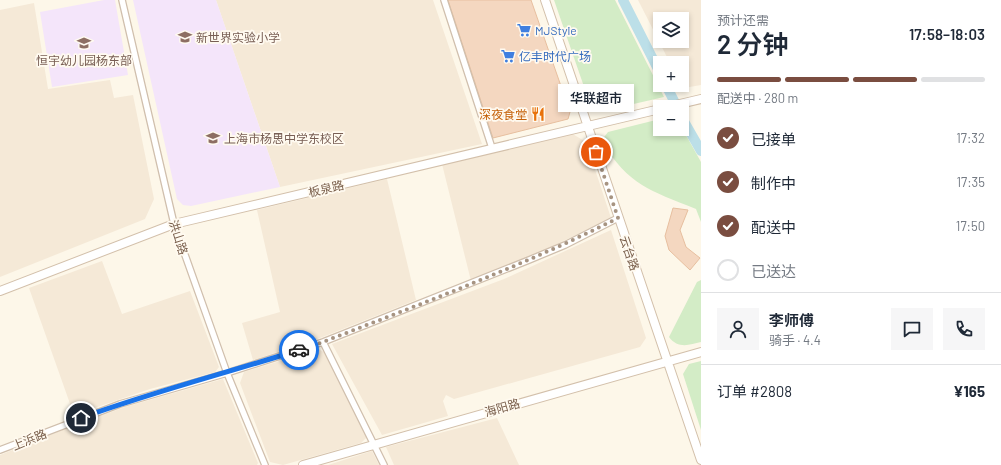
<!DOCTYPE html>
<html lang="zh">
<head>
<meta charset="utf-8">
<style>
  :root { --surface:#fff; --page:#f6f6f7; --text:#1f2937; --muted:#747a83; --line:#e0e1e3; --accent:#7a4d40 }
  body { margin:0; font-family:Barlow,"Noto Sans SC",sans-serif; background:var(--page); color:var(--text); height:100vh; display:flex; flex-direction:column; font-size:15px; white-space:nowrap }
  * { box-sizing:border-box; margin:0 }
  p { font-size:13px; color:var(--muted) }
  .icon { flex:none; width:22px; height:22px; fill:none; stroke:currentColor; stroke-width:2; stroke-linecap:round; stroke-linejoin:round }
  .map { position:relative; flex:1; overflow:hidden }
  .panel { display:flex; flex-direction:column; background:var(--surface); width:300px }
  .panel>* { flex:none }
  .controls { position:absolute; left:653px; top:12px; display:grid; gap:8px }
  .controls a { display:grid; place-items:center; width:36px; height:36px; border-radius:0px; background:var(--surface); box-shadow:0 2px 6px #0003; font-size:20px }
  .pin { position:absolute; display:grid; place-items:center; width:34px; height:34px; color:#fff; margin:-17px; border:2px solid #fff; border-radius:50%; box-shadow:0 1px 4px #0007 }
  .courier { position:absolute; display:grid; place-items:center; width:40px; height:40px; margin:-20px; border:3px solid #1a73e8; border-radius:50%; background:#fff; color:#222; box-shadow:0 1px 5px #0007 }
  .bubble { position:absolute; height:28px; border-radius:0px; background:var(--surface); box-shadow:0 2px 6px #0003; font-size:13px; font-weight:600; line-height:28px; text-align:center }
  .head em { font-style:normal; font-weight:600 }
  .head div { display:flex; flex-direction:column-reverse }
  .head { display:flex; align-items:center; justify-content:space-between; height:68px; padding:0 16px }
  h1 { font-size:26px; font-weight:600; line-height:30px }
  .bar { display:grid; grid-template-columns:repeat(4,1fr); gap:6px 4px; align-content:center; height:48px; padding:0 16px }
  .bar i { height:5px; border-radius:3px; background:var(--line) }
  .bar .on { background:var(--accent) }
  .bar p { grid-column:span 4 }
  .line { display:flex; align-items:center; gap:10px; padding:0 16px; border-top:1px solid var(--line) }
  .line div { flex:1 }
  .round { display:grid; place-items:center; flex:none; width:42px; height:42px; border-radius:0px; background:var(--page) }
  ol { padding:0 16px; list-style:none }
  li { display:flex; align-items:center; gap:12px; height:44px }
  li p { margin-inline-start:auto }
  li .icon { padding:4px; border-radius:50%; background:var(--accent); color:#fff; stroke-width:4 }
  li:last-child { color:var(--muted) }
  li i { width:22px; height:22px; border:2px solid var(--line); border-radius:50% }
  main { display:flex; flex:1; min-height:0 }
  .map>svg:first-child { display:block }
  .residential { fill:#f5e9d7; fill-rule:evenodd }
  .education { fill:#f4e5fa }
  .green { fill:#d3ecc6 }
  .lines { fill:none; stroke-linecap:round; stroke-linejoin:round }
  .river { stroke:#bcdfe8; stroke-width:10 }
  .building { fill:#f4d7c0; stroke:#e7bf9f }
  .street-casing { stroke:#d0bfad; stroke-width:8 }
  .secondary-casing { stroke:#d3c0ab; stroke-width:10 }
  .street { stroke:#fff; stroke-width:5.5 }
  .secondary { stroke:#fff; stroke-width:8 }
  .done { stroke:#a79482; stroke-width:4; stroke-dasharray:0 7.2 }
  .route { stroke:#1a73e8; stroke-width:5 }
  .labels { text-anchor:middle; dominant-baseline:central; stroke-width:3.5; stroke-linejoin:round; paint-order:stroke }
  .shop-label { font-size:12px; fill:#366cbe; stroke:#fffaf0; text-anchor:start }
  .education-label { font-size:12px; fill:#785e54; stroke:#fffaf0; text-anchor:start }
  .food-label { font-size:12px; fill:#c56008; stroke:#fffaf0; text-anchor:end }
  .street-label { font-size:12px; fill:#795e4b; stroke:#fffaf0 }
</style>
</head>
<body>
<main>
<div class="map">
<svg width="701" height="465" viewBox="0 0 701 465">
  <rect width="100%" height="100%" fill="#fdf7e9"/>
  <!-- residential -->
  <path class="residential" d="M216 0H433L482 144 280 187Z
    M638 0H701V85L684 88 682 85V63H670ZM660 19H682V41H660Z
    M34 3 48 89 110 80 114 98 133 95 154 199 145 219 0 277V10Z
    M571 133 586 142 611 218 530 257 471 281 442 164Z
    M387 179 416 300 320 338 253 360 242 323 280 312 257 210Z
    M611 230 646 338 640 347 454 399 446 395 443 401 448 416 382 435 332 344 504 279Z
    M102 261 122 314 190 291 219 367 215 372 150 389 74 415 29 288Z
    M318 349 324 352 367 437 361 443 283 465 270 462 240 383 244 372Z
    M223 379 258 463 257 465H0V455L65 429 125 407Z
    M497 418 519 465H394L386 447Z
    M372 451 379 465H328Z"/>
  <!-- education -->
  <path class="education" d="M104 0H115L128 75 52 87 40 12Z
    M133 0H216L280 187 191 206 183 205 177 199Z"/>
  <!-- green -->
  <path class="green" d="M554 0H615L664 97 603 111 595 110 590 104Z
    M660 119V129L682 128 701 162V222L696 209C649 190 630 186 601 141L608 132Z
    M701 280V342C689 345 678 349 669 337L697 282Z
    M701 361V430L683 374 689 364Z"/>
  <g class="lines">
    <!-- river -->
    <path class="river" d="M623 0 660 73
      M666 85 677 107
      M682 118 701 151"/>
  </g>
  <!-- building -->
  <path class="building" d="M448 0H531L570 112 568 119 493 138Z
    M673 208 688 210 680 230 686 247 700 258 690 270 669 250 665 236Z"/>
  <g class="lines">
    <defs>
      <path id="street" d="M122 0 174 224 227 373 265 465
        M444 0 492 148
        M323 342 384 465
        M0 450 120 404 227 373 323 342 529 260 565 245 618 218"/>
      <path id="secondary" d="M545 0 701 460
        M667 107 701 99
        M0 291 174 224 660 109
        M303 465 701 352"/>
    </defs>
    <!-- street casing -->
    <use href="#street" class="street-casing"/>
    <!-- secondary casing -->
    <use href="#secondary" class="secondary-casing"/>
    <!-- street -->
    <use href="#street" class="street"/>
    <!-- secondary -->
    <use href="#secondary" class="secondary"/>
  </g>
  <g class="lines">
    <!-- done -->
    <path class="done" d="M299 350 323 342C423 303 523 266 618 218L596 152"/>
    <!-- route -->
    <path class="route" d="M81 418C152 392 227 373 299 350"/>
  </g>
  <!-- icons -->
  <defs>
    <symbol id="supermarket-bare" viewBox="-9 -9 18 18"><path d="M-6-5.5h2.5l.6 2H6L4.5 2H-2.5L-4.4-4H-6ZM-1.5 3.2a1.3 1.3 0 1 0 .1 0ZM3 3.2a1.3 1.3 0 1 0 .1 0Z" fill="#3f7fe0" stroke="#fffaf0" stroke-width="2.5" paint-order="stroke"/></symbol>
    <symbol id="school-bare" viewBox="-9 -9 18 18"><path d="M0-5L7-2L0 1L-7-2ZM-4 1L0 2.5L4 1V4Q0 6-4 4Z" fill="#8d6e63" stroke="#fffaf0" stroke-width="2.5" paint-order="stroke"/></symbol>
    <symbol id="restaurant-bare" viewBox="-9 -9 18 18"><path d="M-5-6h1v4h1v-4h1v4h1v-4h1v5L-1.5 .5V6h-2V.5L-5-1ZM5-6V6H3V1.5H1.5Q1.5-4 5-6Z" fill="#e8710a" stroke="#fffaf0" stroke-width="2.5" paint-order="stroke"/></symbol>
  </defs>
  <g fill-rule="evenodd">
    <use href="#supermarket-bare" x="514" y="20" width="20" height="20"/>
    <use href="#school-bare" x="175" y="27" width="20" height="20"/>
    <use href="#school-bare" x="74" y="33" width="20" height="20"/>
    <use href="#supermarket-bare" x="498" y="46" width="20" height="20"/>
    <use href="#restaurant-bare" x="528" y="104" width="20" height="20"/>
    <use href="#school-bare" x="203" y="128" width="20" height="20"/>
  </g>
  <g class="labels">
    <!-- shop labels -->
    <g class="shop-label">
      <text x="535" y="30">MJStyle</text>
      <text x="519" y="56">亿丰时代广场</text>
    </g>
    <!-- education labels -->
    <g class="education-label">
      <text x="196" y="37">新世界实验小学</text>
      <text x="84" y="60" text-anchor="middle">恒宇幼儿园杨东部</text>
      <text x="224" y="138">上海市杨思中学东校区</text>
    </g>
    <!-- food labels -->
    <g class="food-label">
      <text x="527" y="114">深夜食堂</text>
    </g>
    <!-- street labels -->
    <g class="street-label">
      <text transform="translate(326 188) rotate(-13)">板泉路</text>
      <text transform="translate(179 237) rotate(72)">洪山路</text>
      <text transform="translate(630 253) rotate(71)">云台路</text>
      <text transform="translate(502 407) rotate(-16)">海阳路</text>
      <text transform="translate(29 439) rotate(-22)">上浜路</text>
    </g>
  </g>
</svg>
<div class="controls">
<a><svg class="icon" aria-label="layers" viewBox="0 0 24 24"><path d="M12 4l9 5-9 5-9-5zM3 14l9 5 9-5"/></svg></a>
<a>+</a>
<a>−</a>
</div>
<div class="pin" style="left:596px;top:152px;background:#ea580c"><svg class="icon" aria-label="bag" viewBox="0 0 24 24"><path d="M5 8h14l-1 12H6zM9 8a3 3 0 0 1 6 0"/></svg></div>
<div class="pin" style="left:81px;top:418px;background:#1f2937"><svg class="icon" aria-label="home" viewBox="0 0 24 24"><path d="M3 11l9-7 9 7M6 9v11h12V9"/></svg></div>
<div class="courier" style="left:299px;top:350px"><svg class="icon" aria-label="car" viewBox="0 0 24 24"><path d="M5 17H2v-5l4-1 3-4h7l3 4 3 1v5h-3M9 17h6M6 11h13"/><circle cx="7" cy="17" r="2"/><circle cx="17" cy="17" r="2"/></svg></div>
<div class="bubble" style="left:558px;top:84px;width:76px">华联超市</div>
</div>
<section class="panel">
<div class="head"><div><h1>2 分钟</h1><p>预计还需</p></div><em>17:58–18:03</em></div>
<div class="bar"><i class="on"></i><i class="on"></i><i class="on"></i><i></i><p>配送中 · 280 m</p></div>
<ol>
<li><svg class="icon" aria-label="check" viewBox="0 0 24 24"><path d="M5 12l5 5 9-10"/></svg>已接单<p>17:32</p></li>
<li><svg class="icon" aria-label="check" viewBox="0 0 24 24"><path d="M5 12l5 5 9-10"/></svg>制作中<p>17:35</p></li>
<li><svg class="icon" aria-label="check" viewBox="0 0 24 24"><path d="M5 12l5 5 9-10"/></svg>配送中<p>17:50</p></li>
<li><i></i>已送达</li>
</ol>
<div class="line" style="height:72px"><a class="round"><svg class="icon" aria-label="person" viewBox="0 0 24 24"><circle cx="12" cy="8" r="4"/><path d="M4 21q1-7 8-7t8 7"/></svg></a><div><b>李师傅</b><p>骑手 · 4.4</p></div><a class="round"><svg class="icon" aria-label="chat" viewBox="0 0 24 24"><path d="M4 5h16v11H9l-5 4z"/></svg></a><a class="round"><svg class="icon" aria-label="phone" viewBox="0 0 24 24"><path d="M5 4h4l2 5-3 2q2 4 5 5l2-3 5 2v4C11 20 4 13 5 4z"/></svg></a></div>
<div class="line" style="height:52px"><div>订单 #2808</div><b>¥165</b></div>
</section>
</main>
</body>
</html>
